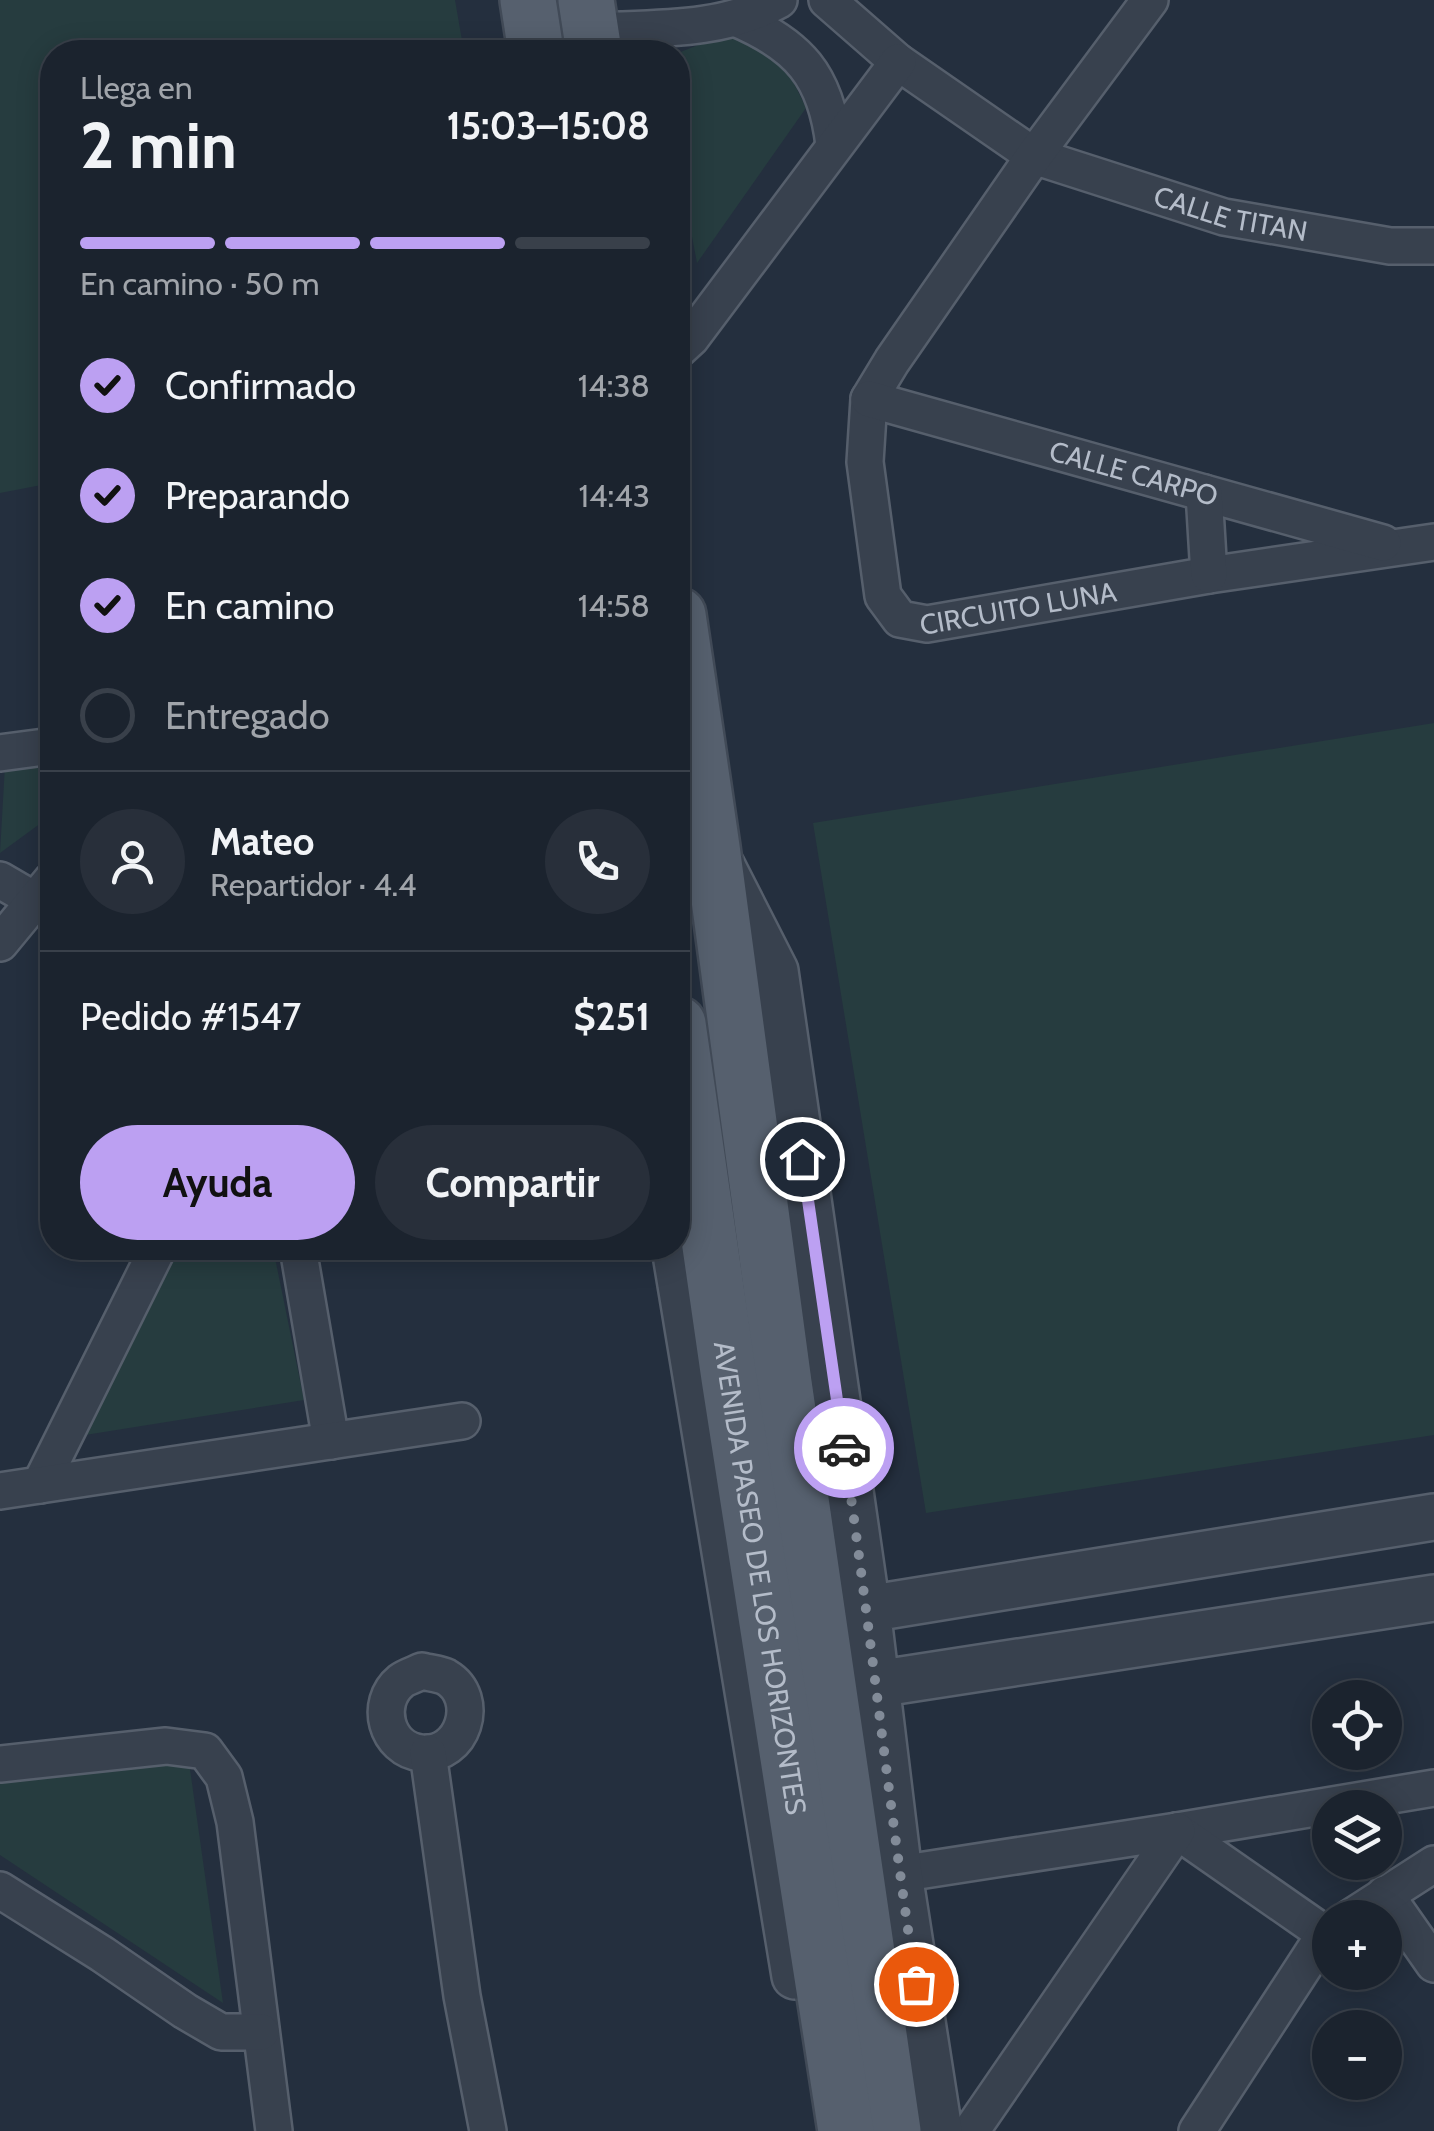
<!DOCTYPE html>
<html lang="es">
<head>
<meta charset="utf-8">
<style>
  :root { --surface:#1b232e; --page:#282f3a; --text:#f1f3f6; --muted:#a0a4aa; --line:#39404a; --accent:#bca0f2 }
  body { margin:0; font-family:Cabin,sans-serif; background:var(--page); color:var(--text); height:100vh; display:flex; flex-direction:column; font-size:38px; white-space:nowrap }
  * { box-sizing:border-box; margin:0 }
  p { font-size:32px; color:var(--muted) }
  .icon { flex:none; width:55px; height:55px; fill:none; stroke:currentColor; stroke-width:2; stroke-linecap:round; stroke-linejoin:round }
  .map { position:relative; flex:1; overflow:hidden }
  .side { position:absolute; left:40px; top:40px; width:650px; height:1220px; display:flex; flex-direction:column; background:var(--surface); border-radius:40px; box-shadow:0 5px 25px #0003,0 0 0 2px var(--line) }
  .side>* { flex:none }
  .controls { position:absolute; left:1312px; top:1680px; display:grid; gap:20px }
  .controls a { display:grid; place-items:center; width:90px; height:90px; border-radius:50%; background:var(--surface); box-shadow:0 5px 25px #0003,0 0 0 2px var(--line); font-size:50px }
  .pin { position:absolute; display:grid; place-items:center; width:85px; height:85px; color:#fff; margin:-42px; border:5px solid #fff; border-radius:50%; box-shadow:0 2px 10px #0007 }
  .courier { position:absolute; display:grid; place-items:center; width:100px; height:100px; margin:-50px; border:8px solid #bca0f2; border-radius:50%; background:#fff; color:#222; box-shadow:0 2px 12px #0007 }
  .head em { font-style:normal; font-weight:700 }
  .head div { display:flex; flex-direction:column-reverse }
  .head { display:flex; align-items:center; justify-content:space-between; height:170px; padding:0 40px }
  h1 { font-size:65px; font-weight:700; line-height:75px }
  .bar { display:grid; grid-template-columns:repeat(4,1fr); gap:15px 10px; align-content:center; height:120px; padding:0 40px }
  .bar i { height:12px; border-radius:8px; background:var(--line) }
  .bar .active { background:var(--accent) }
  .bar p { grid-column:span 4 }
  .line { display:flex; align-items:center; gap:25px; padding:0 40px; border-top:2px solid var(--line) }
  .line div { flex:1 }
  .round { display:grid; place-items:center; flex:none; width:105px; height:105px; border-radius:52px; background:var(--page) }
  ol { padding:0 40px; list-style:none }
  li { display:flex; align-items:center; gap:30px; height:110px }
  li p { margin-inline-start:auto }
  li .icon { padding:10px; border-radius:50%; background:var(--accent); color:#111; stroke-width:4 }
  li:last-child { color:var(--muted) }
  li i { width:55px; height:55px; border:5px solid var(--line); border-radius:50% }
  .cta { display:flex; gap:20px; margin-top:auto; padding:20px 40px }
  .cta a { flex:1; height:115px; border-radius:60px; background:var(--accent); color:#111; font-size:40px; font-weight:700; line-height:115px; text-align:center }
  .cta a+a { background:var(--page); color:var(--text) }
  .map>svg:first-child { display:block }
  .green { fill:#263c3f }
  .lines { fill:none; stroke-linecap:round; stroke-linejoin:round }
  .minor-casing { stroke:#565f6c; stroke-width:40 }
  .tertiary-casing { stroke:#565f6c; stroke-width:50 }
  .primary-casing { stroke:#414a57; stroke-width:60 }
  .minor { stroke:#38414e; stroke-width:35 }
  .tertiary { stroke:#38414e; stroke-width:45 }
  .primary { stroke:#56606e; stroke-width:55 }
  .done { stroke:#828b98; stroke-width:10; stroke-dasharray:0 18 }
  .route { stroke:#bca0f2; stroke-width:12 }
  .labels { text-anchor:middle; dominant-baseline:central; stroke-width:10; stroke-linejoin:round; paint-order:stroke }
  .street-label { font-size:28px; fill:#b4bcc9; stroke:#1d2633 }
</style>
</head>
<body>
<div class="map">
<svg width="1434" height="2131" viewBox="0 0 1434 2131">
  <rect width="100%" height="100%" fill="#242f3e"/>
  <!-- green -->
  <path class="green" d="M0 0H455L464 52H52V483L0 493Z
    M726 34 780 54 806 108 697 263 678 163V53Z
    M1434 723V1435L926 1513 813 823Z
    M52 762V815L0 853 5 765Z
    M174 1248H273L304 1400 85 1435Z
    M188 1755 223 2003 0 1855V1782Z"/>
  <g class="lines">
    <defs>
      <g id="minor">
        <path id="s1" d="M827 0 898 62 1034 156 1224 217 1390 246H1434"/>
        <path id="s2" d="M1150 0 1034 156 892 361 869 399 865 462 883 596 900 619 927 624 1209 575 1434 542"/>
        <path d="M735 18C799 45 826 76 834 145"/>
        <path d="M591 31C654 28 722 32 779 0"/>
        <path d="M678 350 691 338 898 62"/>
        <path id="s3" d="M869 399 1383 543"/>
        <path d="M1204 493 1209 575"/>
        <path d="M0 753 52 746"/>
        <path d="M0 880 36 901"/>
        <path d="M0 943 52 880"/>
        <path d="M298 1248 331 1441"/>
        <path d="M40 1485 158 1248"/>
        <path d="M0 1491 462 1421"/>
        <path d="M422 1671C429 1673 440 1674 446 1677 482 1698 463 1758 421 1753 386 1749 374 1703 401 1681 406 1677 416 1674 422 1671Z"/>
        <path d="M428 1753 462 1996 488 2131"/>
        <path d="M0 1764 166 1746 205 1751 224 1777 235 1822 274 2131"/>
        <path d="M1177 1831 1434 1788"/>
        <path d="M1177 1831 1325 1934"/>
        <path d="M899 1874 1177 1831 971 2131"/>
        <path d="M0 1890 102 1954 185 2011 221 2032H261"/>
        <path d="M1385 1894 1434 1964"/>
        <path d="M1350 1918 1434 1864"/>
        <path d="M1197 2131 1325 1934 1330 1931"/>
      </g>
      <path id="tertiary" d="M722 867 775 971 867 1609 899 1874 939 2131
        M675 1248 795 1976
        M867 1609 1434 1517
        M876 1684 1434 1598"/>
      <g id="primary">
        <path d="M528 0 536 52"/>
        <path d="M586 0 594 52"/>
        <path d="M678 615 712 847 784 1383 893 2131"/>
        <path id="s4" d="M678 1024 729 1378 846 2131"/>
      </g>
    </defs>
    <!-- minor casing -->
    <use href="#minor" class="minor-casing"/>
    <!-- tertiary casing -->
    <use href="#tertiary" class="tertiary-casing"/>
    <!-- primary casing -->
    <use href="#primary" class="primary-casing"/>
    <!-- minor -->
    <use href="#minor" class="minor"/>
    <!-- tertiary -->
    <use href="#tertiary" class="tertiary"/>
    <!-- primary -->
    <use href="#primary" class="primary"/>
  </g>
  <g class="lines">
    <!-- done -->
    <path class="done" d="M844 1448C870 1627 889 1806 916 1984"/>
    <!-- route -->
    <path class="route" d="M802 1159 844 1448"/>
  </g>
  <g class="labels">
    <!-- street labels -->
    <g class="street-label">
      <text stroke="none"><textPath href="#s1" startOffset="465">CALLE TITAN</textPath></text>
      <text stroke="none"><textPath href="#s3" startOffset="275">CALLE CARPO</textPath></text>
      <text stroke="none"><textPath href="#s2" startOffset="835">CIRCUITO LUNA</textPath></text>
      <text stroke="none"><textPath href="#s4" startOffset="560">AVENIDA PASEO DE LOS HORIZONTES</textPath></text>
    </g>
  </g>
</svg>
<div class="controls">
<a><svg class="icon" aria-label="locate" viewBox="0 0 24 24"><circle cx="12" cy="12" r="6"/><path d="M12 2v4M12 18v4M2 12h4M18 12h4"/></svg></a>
<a><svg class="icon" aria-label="layers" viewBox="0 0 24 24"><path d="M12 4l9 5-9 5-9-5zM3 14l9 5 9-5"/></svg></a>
<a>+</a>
<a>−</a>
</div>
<div class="pin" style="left:916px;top:1984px;background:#ea580c"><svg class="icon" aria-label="bag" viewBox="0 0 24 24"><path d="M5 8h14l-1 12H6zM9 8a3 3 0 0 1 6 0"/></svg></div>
<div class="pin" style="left:802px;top:1159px;background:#1f2937"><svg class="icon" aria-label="home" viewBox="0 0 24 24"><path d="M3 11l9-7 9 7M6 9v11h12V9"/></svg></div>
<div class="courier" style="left:844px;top:1448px"><svg class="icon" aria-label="car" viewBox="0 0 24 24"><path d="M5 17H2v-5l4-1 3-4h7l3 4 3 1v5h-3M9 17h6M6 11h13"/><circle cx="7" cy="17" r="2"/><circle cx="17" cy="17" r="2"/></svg></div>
<section class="side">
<div class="head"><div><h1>2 min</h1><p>Llega en</p></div><em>15:03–15:08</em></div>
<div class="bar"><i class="active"></i><i class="active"></i><i class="active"></i><i></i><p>En camino · 50 m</p></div>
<ol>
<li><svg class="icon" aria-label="check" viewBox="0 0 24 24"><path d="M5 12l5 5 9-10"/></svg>Confirmado<p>14:38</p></li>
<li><svg class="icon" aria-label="check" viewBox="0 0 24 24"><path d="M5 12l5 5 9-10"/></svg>Preparando<p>14:43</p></li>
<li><svg class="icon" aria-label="check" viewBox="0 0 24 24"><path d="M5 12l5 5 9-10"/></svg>En camino<p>14:58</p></li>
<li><i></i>Entregado</li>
</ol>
<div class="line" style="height:180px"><a class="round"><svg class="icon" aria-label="person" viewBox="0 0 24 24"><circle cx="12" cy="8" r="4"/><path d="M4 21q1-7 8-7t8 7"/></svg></a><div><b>Mateo</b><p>Repartidor · 4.4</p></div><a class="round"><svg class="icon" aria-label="phone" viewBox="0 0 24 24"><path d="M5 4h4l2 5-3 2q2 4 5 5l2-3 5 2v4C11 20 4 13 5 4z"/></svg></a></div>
<div class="line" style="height:130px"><div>Pedido #1547</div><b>$251</b></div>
<div class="cta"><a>Ayuda</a><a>Compartir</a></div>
</section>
</div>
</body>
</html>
